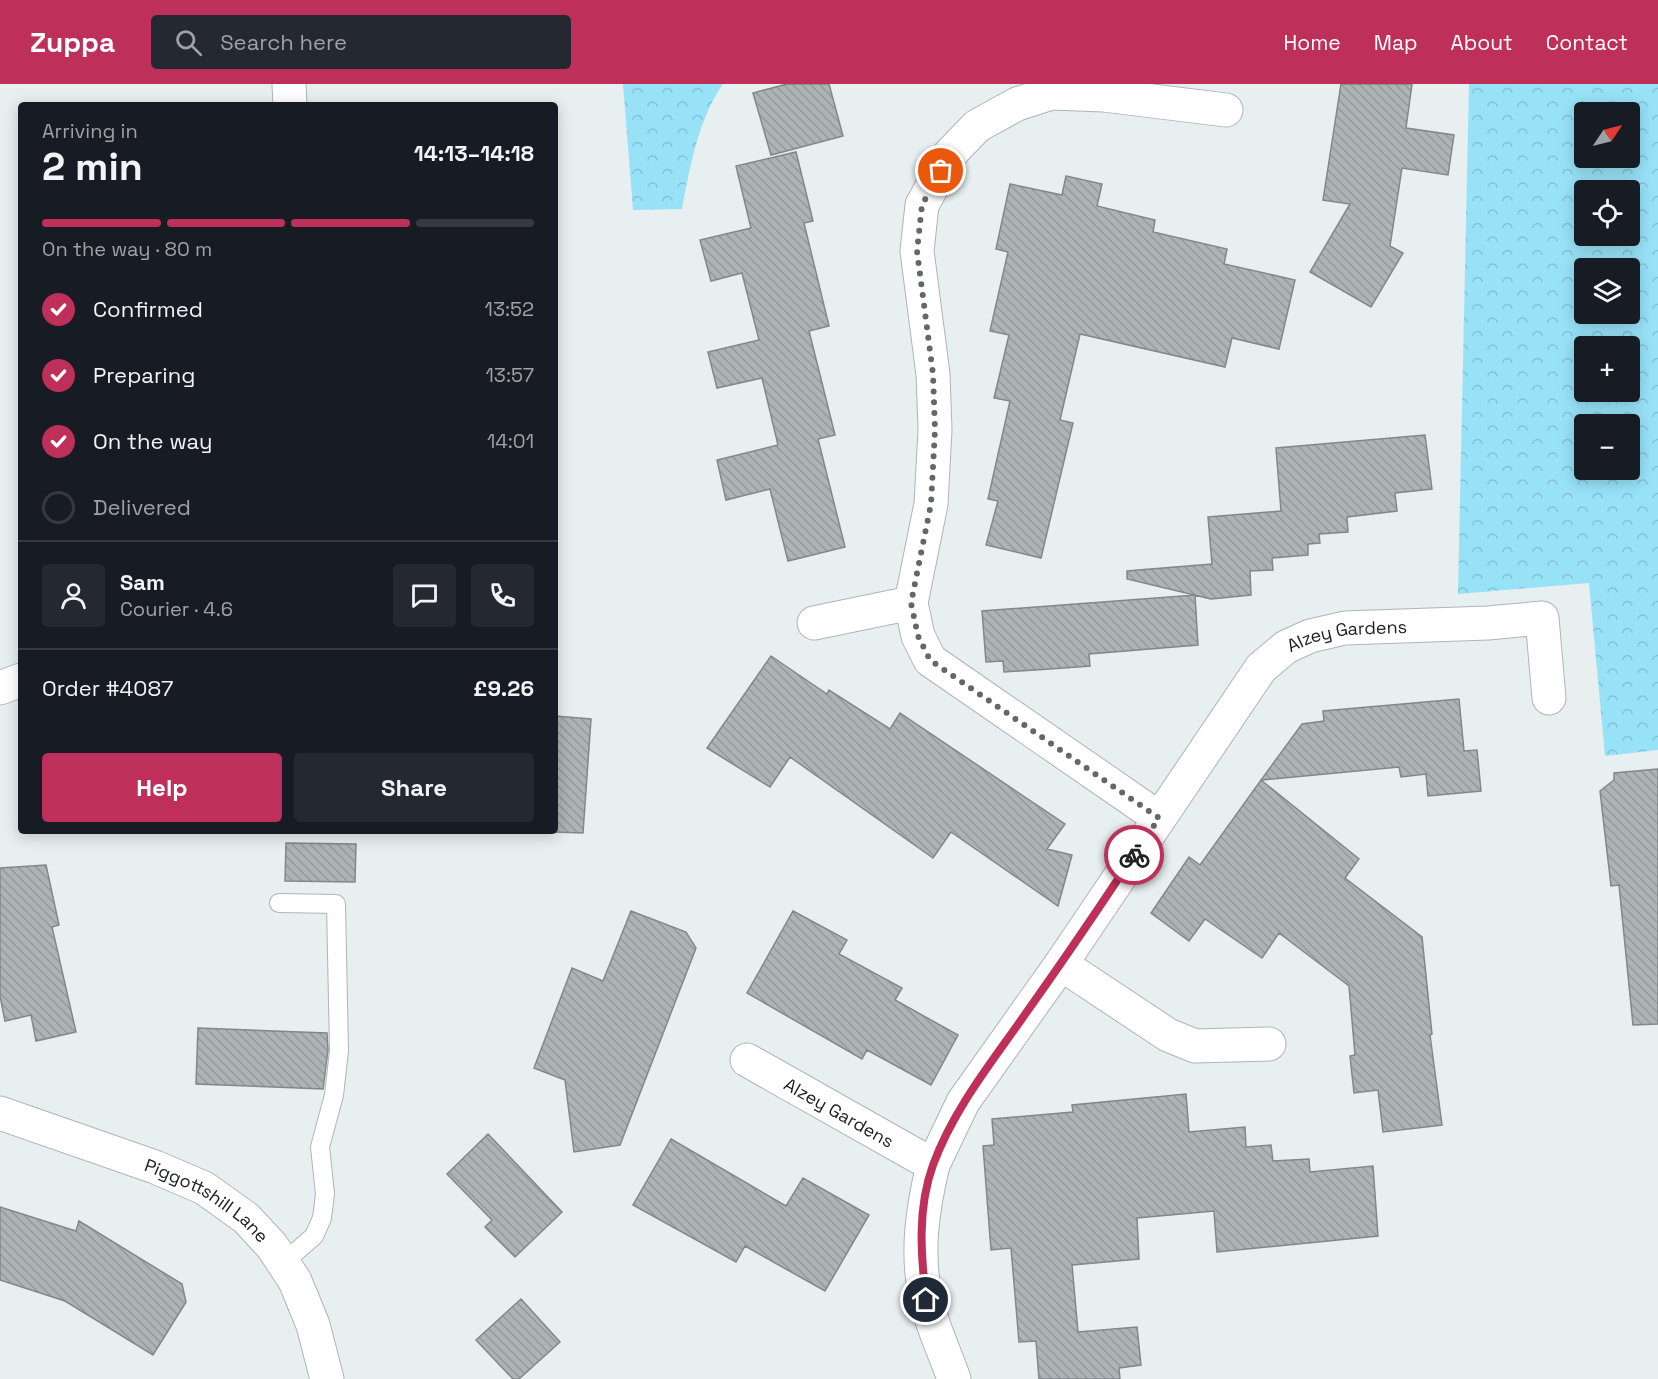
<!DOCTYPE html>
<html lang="en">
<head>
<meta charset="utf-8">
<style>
  :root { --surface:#171b24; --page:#242831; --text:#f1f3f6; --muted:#9ea1a6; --line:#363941; --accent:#be2f59 }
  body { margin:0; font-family:"Space Grotesk",sans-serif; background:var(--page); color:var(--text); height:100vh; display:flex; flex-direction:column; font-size:22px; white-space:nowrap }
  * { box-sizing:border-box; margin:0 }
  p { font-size:20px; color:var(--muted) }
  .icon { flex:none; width:33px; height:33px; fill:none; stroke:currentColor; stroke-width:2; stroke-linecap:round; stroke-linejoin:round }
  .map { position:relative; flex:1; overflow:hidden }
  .drawer { position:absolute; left:18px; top:18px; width:540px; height:732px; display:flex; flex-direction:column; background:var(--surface); border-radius:6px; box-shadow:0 3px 15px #0003 }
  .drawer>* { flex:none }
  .needle { width:39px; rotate:55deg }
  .buttons { position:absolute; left:1574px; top:18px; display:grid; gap:12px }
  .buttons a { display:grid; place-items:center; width:66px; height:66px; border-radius:6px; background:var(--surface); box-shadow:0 3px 15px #0003; font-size:30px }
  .pin { position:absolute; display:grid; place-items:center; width:51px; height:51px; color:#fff; margin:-26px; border:3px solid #fff; border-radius:50%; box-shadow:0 2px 6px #0007 }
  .courier { position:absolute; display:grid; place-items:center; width:60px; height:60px; margin:-30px; border:4px solid #be2f59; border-radius:50%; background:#fff; color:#222; box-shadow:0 2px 8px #0007 }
  .headline em { font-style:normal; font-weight:700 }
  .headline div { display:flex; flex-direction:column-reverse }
  .headline { display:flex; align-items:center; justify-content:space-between; height:102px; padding:0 24px }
  h1 { font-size:39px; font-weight:700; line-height:45px }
  .bar { display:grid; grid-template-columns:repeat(4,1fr); gap:9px 6px; align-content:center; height:72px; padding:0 24px }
  .bar i { height:8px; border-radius:4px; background:var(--line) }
  .bar .on { background:var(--accent) }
  .bar p { grid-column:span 4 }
  .line { display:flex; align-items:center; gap:15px; padding:0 24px; border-top:2px solid var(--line) }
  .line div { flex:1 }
  .round { display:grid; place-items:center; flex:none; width:63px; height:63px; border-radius:6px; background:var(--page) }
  ol { padding:0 24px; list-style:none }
  li { display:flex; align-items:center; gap:18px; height:66px }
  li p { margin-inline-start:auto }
  li .icon { padding:6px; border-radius:50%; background:var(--accent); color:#fff; stroke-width:4 }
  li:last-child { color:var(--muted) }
  li i { width:33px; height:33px; border:3px solid var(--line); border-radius:50% }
  .action { display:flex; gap:12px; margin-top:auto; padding:12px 24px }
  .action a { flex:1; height:69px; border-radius:6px; background:var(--accent); color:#fff; font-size:24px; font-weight:700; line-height:69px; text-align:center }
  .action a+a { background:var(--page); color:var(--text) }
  header { display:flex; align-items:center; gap:36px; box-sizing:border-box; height:84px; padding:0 30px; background:var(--accent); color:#fff }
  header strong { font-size:28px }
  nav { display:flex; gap:33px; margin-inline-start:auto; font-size:21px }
  .search { width:420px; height:54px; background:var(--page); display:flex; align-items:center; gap:15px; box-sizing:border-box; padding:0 21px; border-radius:6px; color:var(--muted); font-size:22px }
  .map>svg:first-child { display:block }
  .park { fill:url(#park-crowns); fill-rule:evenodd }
  .building { fill:url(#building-back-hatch); stroke:#81888a; stroke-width:1.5 }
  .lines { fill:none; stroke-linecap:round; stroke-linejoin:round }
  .lane-casing { stroke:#adb5b7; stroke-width:20 }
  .street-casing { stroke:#adb5b7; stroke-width:35 }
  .secondary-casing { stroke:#adb5b7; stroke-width:35 }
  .lane { stroke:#fff; stroke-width:18 }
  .street { stroke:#fff; stroke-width:33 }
  .secondary { stroke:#fff; stroke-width:33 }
  .done { stroke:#636768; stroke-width:6; stroke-dasharray:0 10.8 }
  .route { stroke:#be2f59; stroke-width:8 }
  .labels { text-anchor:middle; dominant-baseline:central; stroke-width:6; stroke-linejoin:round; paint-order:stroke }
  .street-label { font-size:18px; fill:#1c1e1f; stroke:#e7eff1 }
</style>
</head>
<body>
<header>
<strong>Zuppa</strong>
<div class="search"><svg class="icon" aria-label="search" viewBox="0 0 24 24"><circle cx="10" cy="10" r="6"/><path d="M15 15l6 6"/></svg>Search here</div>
<nav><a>Home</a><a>Map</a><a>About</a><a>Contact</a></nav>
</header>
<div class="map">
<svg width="1658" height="1295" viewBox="0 0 1658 1295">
  <defs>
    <pattern id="park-crowns" width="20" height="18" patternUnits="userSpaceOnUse" patternTransform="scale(1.5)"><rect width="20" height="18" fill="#98e2f8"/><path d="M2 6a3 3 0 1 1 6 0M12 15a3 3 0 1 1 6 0" fill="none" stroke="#82c1d4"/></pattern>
    <pattern id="building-back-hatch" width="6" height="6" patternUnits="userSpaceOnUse" patternTransform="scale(1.5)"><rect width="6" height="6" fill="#adb4b6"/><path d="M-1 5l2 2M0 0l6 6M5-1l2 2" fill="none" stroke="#949a9c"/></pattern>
  </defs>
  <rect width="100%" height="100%" fill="#e7eff1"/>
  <!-- park -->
  <path class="park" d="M623 0H723C699 33 689 86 682 125L633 126Z
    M1469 0H1658V666L1605 672 1589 499 1458 510ZM1584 28H1629V74H1584ZM1584 106H1629V152H1584ZM1584 184H1629V230H1584ZM1584 262H1629V308H1584ZM1584 340H1629V386H1584Z"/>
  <!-- building -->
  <path class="building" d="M787 0H829L843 52 771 71 753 9Z
    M1341 0H1412L1406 44 1454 51 1448 91 1402 84 1390 162 1403 169 1371 223 1310 188 1350 120 1323 116Z
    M796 68 813 137 804 139 829 242 809 247 835 351 818 355 845 463 788 477 770 405 726 416 717 376 778 361 762 294 717 304 708 268 759 256 742 189 711 197 700 156 751 144 736 82Z
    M1066 92 1102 100 1097 122 1155 136 1153 148 1227 165 1224 180 1295 196 1279 265 1232 254 1225 283 1080 250 1060 336 1073 339 1041 474 986 461 998 417 988 415 1010 317 994 314 1009 251 990 247 1008 168 996 165 1010 100 1062 111Z
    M1425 351 1432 405 1395 409 1397 427 1347 433 1348 448 1319 450 1320 459 1308 460V471L1272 474 1273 486 1250 487 1251 511 1211 515 1127 495V487L1212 480 1208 433 1281 427 1276 364Z
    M1195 511 1198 561 1089 570 1090 582 1050 585 1004 588 1003 577 986 578 982 527Z
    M771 572 827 610 829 606 890 645 900 629 1065 740 1047 765 1072 771 1058 822 951 748 933 774 790 673 770 703 707 664Z
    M1459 615 1464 667 1477 666 1481 707 1428 712 1426 690 1401 693 1399 683 1261 696 1302 640 1324 637 1323 627Z
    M555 632 591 635 583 749 555 748Z
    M1658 685V940L1633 941 1619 801 1611 802 1600 707 1614 696V689Z
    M1261 696 1359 775 1345 794 1422 853 1432 950 1430 951 1442 1041 1383 1048 1378 1006 1354 1009 1350 972 1355 971 1349 902 1279 849 1262 874 1205 835 1189 857 1151 829 1189 773 1200 781Z
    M286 759 356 760 355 798 285 797Z
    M46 781 59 841 52 843 76 948 36 957 31 931 5 937 0 912V784Z
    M631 827 686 848 696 864 620 1061 574 1068 565 996 534 984 572 884 603 897Z
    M793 827 847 856 839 870 902 904 895 916 958 951 931 1001 867 966 862 975 747 909Z
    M198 944 327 949 328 966 323 1005 196 1000Z
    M1186 1010 1189 1048 1245 1043 1246 1063 1271 1061 1273 1077 1309 1075 1310 1088 1373 1082 1378 1152 1217 1168 1214 1127 1137 1134 1139 1175 1072 1181 1078 1248 1137 1243 1141 1281 1119 1284 1120 1295H1039L1036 1257 1019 1258 1011 1164 991 1166 983 1062 994 1061 992 1035 1073 1028 1072 1021Z
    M488 1050 562 1128 515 1173 485 1143 492 1136 447 1090Z
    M671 1055 786 1122 803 1094 869 1131 825 1207 745 1162 736 1178 633 1121Z
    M0 1123 76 1147 79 1137 182 1200 186 1218 153 1271 65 1217 0 1196Z
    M521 1215 560 1258 519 1295H513L476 1256Z"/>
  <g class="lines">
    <defs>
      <path id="lane" d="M279 819 336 820 339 967 334 1011 320 1063 325 1110 322 1134 314 1152 283 1179"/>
      <g id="street">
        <path d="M289 0 290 21"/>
        <path d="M814 539 911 519"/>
        <path d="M0 604 21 596"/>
        <path d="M1159 734 930 576 918 552 911 519 931 420 935 346 933 290 917 167 922 121 950 70 977 42 1017 20 1051 9 1104 11 1226 26"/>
        <path d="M1061 880 1168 951 1195 962 1269 960"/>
        <path id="s1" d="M747 976 933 1081C922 1127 916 1169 926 1216 932 1242 945 1269 954 1295"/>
        <path id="s2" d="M933 1081 963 1018 1061 880 1261 584 1286 563 1310 552 1345 544 1488 539 1542 534 1549 614"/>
      </g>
      <g id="secondary">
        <path id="s3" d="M0 1029 155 1083 204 1104 246 1134 272 1162 295 1197 313 1241 327 1295"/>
      </g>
    </defs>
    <!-- lane casing -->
    <use href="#lane" class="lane-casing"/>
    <!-- street casing -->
    <use href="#street" class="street-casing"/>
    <!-- secondary casing -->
    <use href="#secondary" class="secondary-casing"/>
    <!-- lane -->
    <use href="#lane" class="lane"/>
    <!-- street -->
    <use href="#street" class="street"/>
    <!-- secondary -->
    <use href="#secondary" class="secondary"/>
  </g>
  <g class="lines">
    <!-- done -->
    <path class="done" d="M941 87 922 121 917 167 933 290 935 346 931 420 911 519 918 552 930 576 1159 734 1134 771"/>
    <!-- route -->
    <path class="route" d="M926 1216C921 1171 917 1125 933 1081 954 1024 992 978 1026 929 1063 877 1099 824 1134 771"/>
  </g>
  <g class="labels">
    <!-- street labels -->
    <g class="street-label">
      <text stroke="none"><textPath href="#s2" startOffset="692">Alzey Gardens</textPath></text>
      <text stroke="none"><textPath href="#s1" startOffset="106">Alzey Gardens</textPath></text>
      <text stroke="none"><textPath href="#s3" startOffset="226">Piggottshill Lane</textPath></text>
    </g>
  </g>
</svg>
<div class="buttons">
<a><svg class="needle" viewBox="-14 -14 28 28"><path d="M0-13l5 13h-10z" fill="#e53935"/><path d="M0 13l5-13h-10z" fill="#9ea1a6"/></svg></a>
<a><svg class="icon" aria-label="locate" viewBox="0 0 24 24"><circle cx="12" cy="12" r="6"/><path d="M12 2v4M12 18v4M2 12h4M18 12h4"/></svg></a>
<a><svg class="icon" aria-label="layers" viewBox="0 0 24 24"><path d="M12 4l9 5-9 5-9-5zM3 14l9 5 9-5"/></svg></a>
<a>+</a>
<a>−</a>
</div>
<div class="pin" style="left:941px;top:87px;background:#ea580c"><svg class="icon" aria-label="bag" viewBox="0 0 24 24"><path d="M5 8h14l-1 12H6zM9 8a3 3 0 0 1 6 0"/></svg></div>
<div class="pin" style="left:926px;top:1216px;background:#1f2937"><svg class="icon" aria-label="home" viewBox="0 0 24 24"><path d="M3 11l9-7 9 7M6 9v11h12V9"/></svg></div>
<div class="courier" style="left:1134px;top:771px"><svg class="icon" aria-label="bike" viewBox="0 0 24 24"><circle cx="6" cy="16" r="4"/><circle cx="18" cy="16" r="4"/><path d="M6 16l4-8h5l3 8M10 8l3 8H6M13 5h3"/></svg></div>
<section class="drawer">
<div class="headline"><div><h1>2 min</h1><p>Arriving in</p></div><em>14:13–14:18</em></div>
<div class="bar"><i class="on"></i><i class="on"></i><i class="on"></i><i></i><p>On the way · 80 m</p></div>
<ol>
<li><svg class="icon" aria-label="check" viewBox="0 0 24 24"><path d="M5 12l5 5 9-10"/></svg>Confirmed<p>13:52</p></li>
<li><svg class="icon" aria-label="check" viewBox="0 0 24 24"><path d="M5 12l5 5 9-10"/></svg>Preparing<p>13:57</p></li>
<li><svg class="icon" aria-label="check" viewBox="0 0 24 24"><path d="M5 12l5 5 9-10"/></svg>On the way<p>14:01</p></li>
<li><i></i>Delivered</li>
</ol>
<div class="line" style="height:108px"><a class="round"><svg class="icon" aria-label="person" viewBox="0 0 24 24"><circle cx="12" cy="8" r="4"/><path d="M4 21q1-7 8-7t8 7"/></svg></a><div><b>Sam</b><p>Courier · 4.6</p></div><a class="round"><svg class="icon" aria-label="chat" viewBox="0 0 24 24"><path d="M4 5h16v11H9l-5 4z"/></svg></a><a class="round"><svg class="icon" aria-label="phone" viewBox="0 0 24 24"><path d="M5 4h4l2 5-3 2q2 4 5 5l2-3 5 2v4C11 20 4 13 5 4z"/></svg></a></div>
<div class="line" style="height:78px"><div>Order #4087</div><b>£9.26</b></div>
<div class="action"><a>Help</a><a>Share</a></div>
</section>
</div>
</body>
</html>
